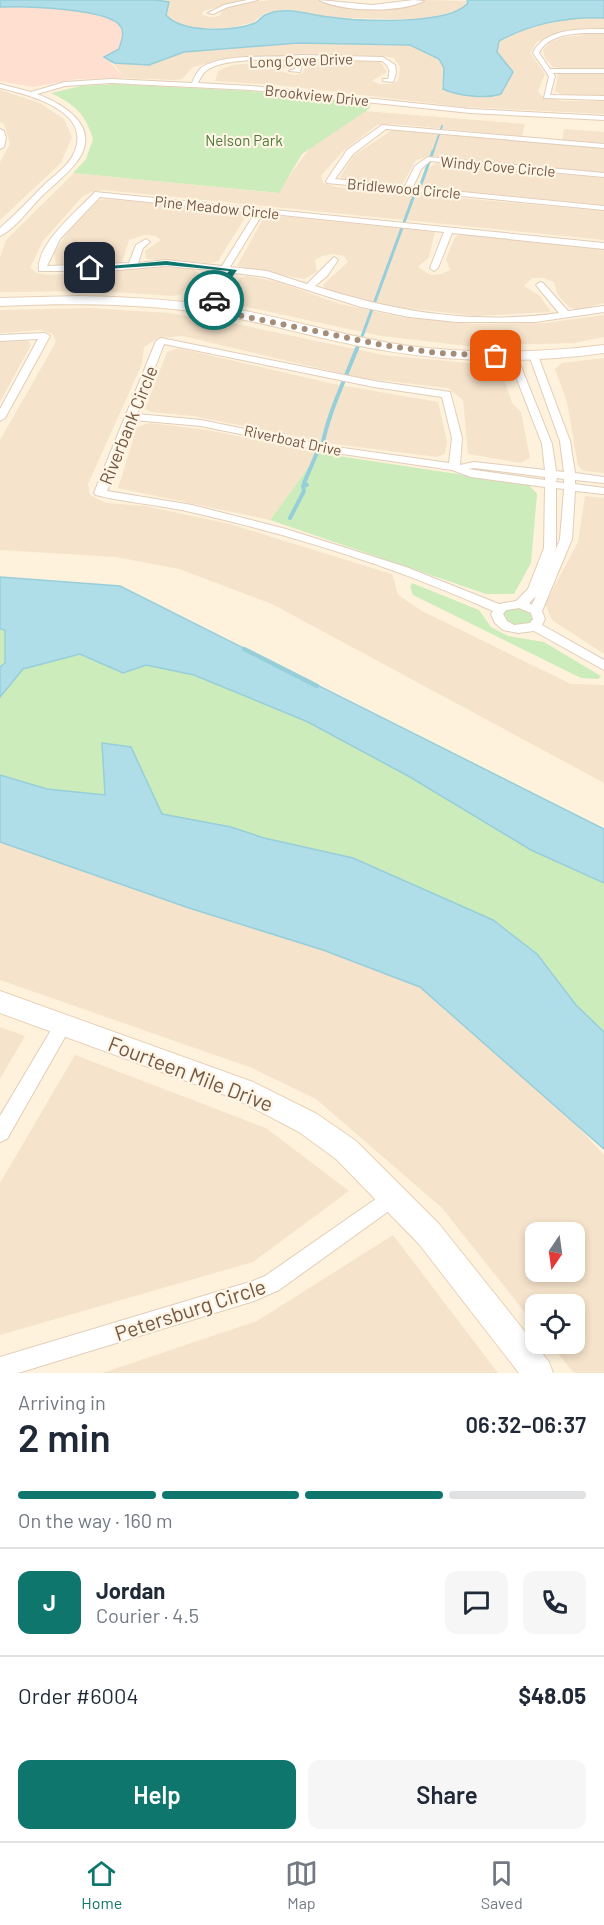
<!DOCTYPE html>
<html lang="en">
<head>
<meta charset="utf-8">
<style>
  :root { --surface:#fff; --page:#f6f6f7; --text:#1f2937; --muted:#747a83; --line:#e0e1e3; --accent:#0f766e }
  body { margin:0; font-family:Barlow,sans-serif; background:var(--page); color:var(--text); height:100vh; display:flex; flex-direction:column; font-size:22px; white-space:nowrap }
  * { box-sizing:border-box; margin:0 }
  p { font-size:20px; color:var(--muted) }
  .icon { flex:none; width:33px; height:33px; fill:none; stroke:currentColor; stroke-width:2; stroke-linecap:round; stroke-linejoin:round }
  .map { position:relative; height:1373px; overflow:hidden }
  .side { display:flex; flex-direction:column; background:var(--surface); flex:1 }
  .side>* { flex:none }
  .needle { width:39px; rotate:193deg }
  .buttons { position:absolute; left:525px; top:1222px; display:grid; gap:12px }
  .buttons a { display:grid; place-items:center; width:60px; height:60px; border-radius:12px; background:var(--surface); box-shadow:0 3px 9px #0003; font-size:30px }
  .pin { position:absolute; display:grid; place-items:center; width:51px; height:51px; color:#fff; margin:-26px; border-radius:12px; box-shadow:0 3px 9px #0006 }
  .courier { position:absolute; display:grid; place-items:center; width:60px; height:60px; margin:-30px; border:4px solid #0f766e; border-radius:50%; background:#fff; color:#222; box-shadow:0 2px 8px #0007 }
  .head em { font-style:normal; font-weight:600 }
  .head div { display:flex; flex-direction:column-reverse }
  .head { display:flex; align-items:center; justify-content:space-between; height:102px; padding:0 18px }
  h1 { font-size:39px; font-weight:600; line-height:45px }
  .bar { display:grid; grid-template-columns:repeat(4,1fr); gap:9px 6px; align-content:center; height:72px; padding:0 18px }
  .bar i { height:8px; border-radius:4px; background:var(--line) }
  .bar .active { background:var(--accent) }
  .bar p { grid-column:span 4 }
  .line { display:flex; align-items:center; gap:15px; padding:0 18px; border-top:2px solid var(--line) }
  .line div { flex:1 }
  .round { display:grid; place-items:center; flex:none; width:63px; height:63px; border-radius:12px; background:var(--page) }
  .cta { display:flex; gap:12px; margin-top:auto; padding:12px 18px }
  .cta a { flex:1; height:69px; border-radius:12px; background:var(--accent); color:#fff; font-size:24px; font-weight:600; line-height:69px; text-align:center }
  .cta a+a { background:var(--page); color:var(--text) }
  .menu { display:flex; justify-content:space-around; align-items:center; height:84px; border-top:2px solid var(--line); background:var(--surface); font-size:16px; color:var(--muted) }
  .menu a { display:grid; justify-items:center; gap:3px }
  .menu .active { color:var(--accent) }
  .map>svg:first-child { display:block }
  .residential { fill:#f6e3cb; fill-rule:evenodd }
  .commercial { fill:#ffdfcf }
  .green { fill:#cdecbb }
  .water { fill:#b0dee8; stroke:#96ceda; stroke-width:1.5 }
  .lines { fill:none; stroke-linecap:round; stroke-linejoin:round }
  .stream-far3 { stroke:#96ceda; stroke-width:2 }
  .stream-far2 { stroke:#96ceda; stroke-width:3 }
  .stream-far1 { stroke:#96ceda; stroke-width:4 }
  .stream { stroke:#96ceda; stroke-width:4.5 }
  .street-casing { stroke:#e2cdb9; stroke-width:2 }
  .secondary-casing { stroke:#e9d0b8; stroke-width:2 }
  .street { fill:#fff; fill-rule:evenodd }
  .secondary { fill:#fff; fill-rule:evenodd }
  .route { fill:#0f766e }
  .done { stroke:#a48d79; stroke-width:6; stroke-dasharray:0 10.8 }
  .labels { text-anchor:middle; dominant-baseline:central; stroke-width:4.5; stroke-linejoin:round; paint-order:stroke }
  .far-street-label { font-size:15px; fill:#745744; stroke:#fff5e4 }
  .far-park-label { font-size:15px; fill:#4c7b3b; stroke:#fff5e4 }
  .street-label { font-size:18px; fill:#745744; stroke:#fff5e4 }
  .near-street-label { font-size:21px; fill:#745744; stroke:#fff5e4 }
</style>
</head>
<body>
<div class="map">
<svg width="604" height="1373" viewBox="0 0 604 1373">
  <rect width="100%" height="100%" fill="#fef2dc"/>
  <!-- residential -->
  <path class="residential" d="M152 0H244L203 11 202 15 210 17 219 16 224 9 245 3 271 0H315L350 7 405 6 422 3 423 0 467 1 464 8 424 20 322 17 300 11 281 10 265 13 252 23 227 28H194L170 23Z
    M567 16H604V30L559 33 537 42 530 53 545 74 538 91 542 96 562 101H604V114L463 107 276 85 215 81 218 71 232 65 291 60 293 64 280 71 294 75 303 73 306 61 312 59 380 61 387 72 372 81 379 84H391L398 81 400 67 394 58 382 56 293 55 214 62 193 67 182 79 175 80 124 78 112 61 177 51 291 41 405 44 418 47 448 64 441 87 447 90 491 40Z
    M604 33V68H559L553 67 545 58 543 50 550 42 564 37Z
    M577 72 604 73V96L561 94 555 91 558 74Z
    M0 90 40 103 64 119 72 137 61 163 0 220V162L10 144 4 124 0 122Z
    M364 111 525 124 522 136 394 124 377 125 341 153 321 176 323 183 336 187 604 211V240L104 190 91 192 82 197 43 241 30 268 37 273 50 275 156 267 194 269 198 273 181 294 173 296 98 291 0 292V257L6 240 74 173 277 193 314 142Z
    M564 129 604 132V143L562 140Z
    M392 130 604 148V173L431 156 416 160 402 185 344 180 340 177 353 156Z
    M436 163 604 178V205L422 187 426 170Z
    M106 199 243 212 246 216 218 261 210 263 146 259 145 251 161 240 155 236 144 235 129 240 122 263 56 265 54 252 69 231 99 200Z
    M271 215 435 232 429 257 418 267 430 275 442 274 450 270 446 259 455 237 461 234 604 249V303L578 310 569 307 557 294 554 282 544 278H532L524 286 540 296 551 312 477 316 396 307 325 289 323 285 348 262 344 256 333 254 322 256 315 260 317 272 304 279 237 266 264 217Z
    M247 276 278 282 340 304 401 317 473 324 545 323 604 315V337L574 343 468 346 381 336 228 303 224 299 240 278Z
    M91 308 169 313 232 323 383 355 490 365 501 370 512 403 521 412 530 458 520 463 468 454 463 400 448 388 361 378 182 336 158 338 144 347 142 364 88 484 90 495 106 503 145 506 230 524 392 574 398 595 422 611 571 684 604 685V783L272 604 179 569 116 557 0 550V440L56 342 53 334 40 330 0 333V310Z
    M28 341 31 345 0 402V342Z
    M178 348 334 384 438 402 447 441 445 454 437 457 334 444 193 416 151 412 145 409 167 352Z
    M604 358V473L584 471 578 466 567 402 555 369 562 363Z
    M149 423 208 430 319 453 270 520 118 488 137 427Z
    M585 496 604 498V654L552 620 545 604 578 542Z
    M0 840 449 987 604 1155V1373H574L550 1344H574V1305H536L535 1325 442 1208 316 1099 252 1068 0 980ZM536 1233H574V1272H536Z
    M0 1027 25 1036 0 1079Z
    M75 1055 266 1128 349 1191 253 1262 0 1335V1183Z
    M393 1235 498 1373H102L257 1321Z"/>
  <!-- commercial -->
  <path class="commercial" d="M0 5H65L123 23 131 39 106 57 124 78 77 79 33 87 0 81Z"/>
  <!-- green -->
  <path class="green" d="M116 84 249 91 371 104 369 109 302 154 279 193 73 173 86 159 93 139C85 113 75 105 51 93L81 86Z
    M319 453 529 485 537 494 531 563 514 594H486L270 520Z
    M412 583 479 610 491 627 508 636 544 642 601 676 598 679 581 678 413 595 410 587Z
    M518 606 532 612 535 618 529 625 519 628 500 619 503 609Z
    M0 614 203 662 604 879V1047L0 789Z"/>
  <!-- water -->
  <path class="water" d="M0 0H155L169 2 166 15C181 33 234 32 255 23 259 21 261 17 265 15 285 5 309 15 329 17 358 21 449 26 468 3L467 0H604V18C568 16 530 24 499 41L497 52 513 72 501 94C486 99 458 96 443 89L444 68 439 59 410 45 298 43 184 52 149 65 114 63 104 57 119 49C121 41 125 34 121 27 111 8 21 6 0 7Z
    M0 577 120 586 604 829V883L531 850 410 777 308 722 194 675 146 665 123 673 80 654 23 669 0 697V667L5 663V630L0 629Z
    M102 743 131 747 162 814 231 827 264 838 353 858 493 920 537 954 576 1005 604 1032V1149L420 987 323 950 189 908 0 842V775L47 789 105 795Z"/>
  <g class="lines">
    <!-- stream-far3 -->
    <path class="stream-far3" d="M433 152 442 126"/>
    <!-- stream-far2 -->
    <path class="stream-far2" d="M357 350 417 187H420L433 151"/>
    <!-- stream-far1 -->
    <path class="stream-far1" d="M290 518 304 491 303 486 307 485 304 483 319 448 322 447C328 413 345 380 357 348"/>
    <!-- stream -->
    <path class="stream" d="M244 649 317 686"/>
    <defs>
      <path id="street" d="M247 0H258L228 7 213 14 208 13 224 5Z
        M319 0 372 5 414 0 424 1C400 13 343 12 319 0Z
        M604 29V33C584 33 549 31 539 53L550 69H604V73H553L555 76 550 95 604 96V100L544 98 549 76 533 53C544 28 581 29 604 29Z
        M301 55 383 57 395 65 396 73 393 82 383 81V79H388C391 70 389 66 382 61L304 59 300 72 289 71 295 69 297 60C275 60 223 57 206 71 202 74 200 79 198 83L251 86 470 109 604 116V120L470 113 251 90 111 83 65 86 37 94C63 104 99 125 80 157 71 172 54 184 41 197 29 209 15 229 0 236V228C16 214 31 198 46 183 55 175 69 165 74 153 93 111 30 95 0 88V84L31 92 65 82 111 79 192 83C194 78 197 71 202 67 227 52 273 59 301 55Z
        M382 125 604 144V148L386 129 353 154 335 179 405 186 415 166 428 157 604 173V177L430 161 421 169 413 187 604 206V210L327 183 326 181 347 150Z
        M0 129 4 131 6 138 4 147 0 149Z
        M95 192 604 243V249L452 233 438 268 434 271 430 268 444 232 263 213 230 267 267 271 307 284 334 257 338 260 327 276 315 286C395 312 475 325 559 313L536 285 540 282 543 283 568 311 604 306V312L535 322H457L409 317 361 307 266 277 235 273 227 282V286L212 311 209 312 204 309 219 286V282L227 272 218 271 189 308 186 309 181 306 210 270 166 266 105 271H39C35 245 78 210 95 192ZM100 197 255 213 222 266 166 260 138 263 143 248 150 242 146 239 136 245 129 263 47 266 60 239Z
        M45 333 50 336 5 418 0 421V409L38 339 0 341V335Z
        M161 338 374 381 450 392 462 438 460 465 474 462 545 470 542 444 508 356 516 354 552 444 556 471 564 472 560 441 529 355 537 353 570 441 575 473 604 477V483L575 480V484L604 488V494L575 491 572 539 542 611 545 619 542 625 604 660V670L534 631 518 633 503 630 495 623 491 614 493 611C398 568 296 536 195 513 162 505 128 503 96 495L94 493 156 341ZM164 344 374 387 442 397 452 438 449 463 329 446 201 420 137 414ZM134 420 201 426 329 452 452 470 471 477 545 487 544 548 528 589 516 601 499 604 406 567 286 529 192 505 107 491ZM474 468 545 477V480L468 469ZM557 478 564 479V483L556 482ZM556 488 564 489 560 539 554 554 556 548ZM536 596 532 605 529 603ZM519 608 531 613 533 619 530 623 514 625 507 621 503 614 506 610Z
        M63 1017 69 1020 72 1025 69 1030 7 1139 0 1142V1116L57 1020Z
        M393 1187 400 1189 403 1196 400 1203 279 1290 254 1301 18 1373H0V1357L253 1281 265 1276Z"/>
      <path id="secondary" d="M80 296C132 297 184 300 235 309 293 320 350 338 409 346 474 354 539 353 604 345V353C530 363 456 363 382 350 325 341 270 323 213 314 142 303 71 303 0 306V298Z
        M0 991 253 1082 317 1114 356 1141 439 1224 549 1362 553 1373H519L419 1244 336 1159 299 1132 236 1099 0 1013Z"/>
    </defs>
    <!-- street casing -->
    <use href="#street" class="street-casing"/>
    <!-- secondary casing -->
    <use href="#secondary" class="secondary-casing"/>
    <!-- street -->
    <use href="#street" class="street"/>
    <!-- secondary -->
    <use href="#secondary" class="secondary"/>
  </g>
  <!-- route -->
  <path class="route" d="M166 261 237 270 214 302 211 300 220 286 219 282 229 271 166 265 90 270 87 268Z"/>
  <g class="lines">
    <!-- done -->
    <path class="done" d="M214 300 209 309 382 345 438 353 496 356"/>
  </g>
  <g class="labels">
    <!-- far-street labels -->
    <g class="far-street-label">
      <text transform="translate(301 60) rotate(-2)">Long Cove Drive</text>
      <text transform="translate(317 95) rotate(6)">Brookview Drive</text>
      <text transform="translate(498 166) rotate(5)">Windy Cove Circle</text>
      <text transform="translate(404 188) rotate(5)">Bridlewood Circle</text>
      <text transform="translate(217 207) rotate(6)">Pine Meadow Circle</text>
      <text transform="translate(293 440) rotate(12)">Riverboat Drive</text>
    </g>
    <!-- far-park labels -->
    <g class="far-park-label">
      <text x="244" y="140">Nelson Park</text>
    </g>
    <!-- street labels -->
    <g class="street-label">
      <text transform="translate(128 425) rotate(-68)">Riverbank Circle</text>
    </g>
    <!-- near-street labels -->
    <g class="near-street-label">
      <text transform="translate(191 1073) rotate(21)">Fourteen Mile Drive</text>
      <text transform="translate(190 1309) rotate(-18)">Petersburg Circle</text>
    </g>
  </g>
</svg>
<div class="buttons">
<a><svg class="needle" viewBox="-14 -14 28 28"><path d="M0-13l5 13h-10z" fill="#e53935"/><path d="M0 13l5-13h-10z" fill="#747a83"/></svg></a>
<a><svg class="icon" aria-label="locate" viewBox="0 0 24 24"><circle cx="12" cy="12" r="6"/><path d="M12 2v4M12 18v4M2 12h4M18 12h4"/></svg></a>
</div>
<div class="pin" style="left:496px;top:356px;background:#ea580c"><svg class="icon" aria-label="bag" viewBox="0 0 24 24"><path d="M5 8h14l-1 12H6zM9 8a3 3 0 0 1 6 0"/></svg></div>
<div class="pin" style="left:90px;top:268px;background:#1f2937"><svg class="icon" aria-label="home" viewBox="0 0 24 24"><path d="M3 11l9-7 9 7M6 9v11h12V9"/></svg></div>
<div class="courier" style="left:214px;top:300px"><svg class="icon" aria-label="car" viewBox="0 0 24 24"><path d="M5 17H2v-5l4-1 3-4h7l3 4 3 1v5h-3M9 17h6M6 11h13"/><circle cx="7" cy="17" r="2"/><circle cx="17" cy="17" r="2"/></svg></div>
</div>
<section class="side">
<div class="head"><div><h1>2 min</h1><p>Arriving in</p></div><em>06:32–06:37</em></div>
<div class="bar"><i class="active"></i><i class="active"></i><i class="active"></i><i></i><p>On the way · 160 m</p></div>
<div class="line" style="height:108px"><b class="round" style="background:var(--accent);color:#fff">J</b><div><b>Jordan</b><p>Courier · 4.5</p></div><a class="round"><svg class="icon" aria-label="chat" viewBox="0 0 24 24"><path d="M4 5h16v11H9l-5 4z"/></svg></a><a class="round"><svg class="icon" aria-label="phone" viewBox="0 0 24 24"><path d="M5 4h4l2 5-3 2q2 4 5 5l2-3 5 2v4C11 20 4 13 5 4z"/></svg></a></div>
<div class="line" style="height:78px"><div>Order #6004</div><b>$48.05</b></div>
<div class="cta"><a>Help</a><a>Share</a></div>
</section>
<nav class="menu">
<a class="active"><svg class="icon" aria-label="home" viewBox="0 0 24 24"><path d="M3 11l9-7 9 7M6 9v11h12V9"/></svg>Home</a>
<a><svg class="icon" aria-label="map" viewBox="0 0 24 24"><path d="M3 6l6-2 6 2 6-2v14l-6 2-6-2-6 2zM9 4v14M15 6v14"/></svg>Map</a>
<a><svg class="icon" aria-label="saved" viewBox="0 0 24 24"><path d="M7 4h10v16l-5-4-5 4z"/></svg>Saved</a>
</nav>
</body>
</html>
